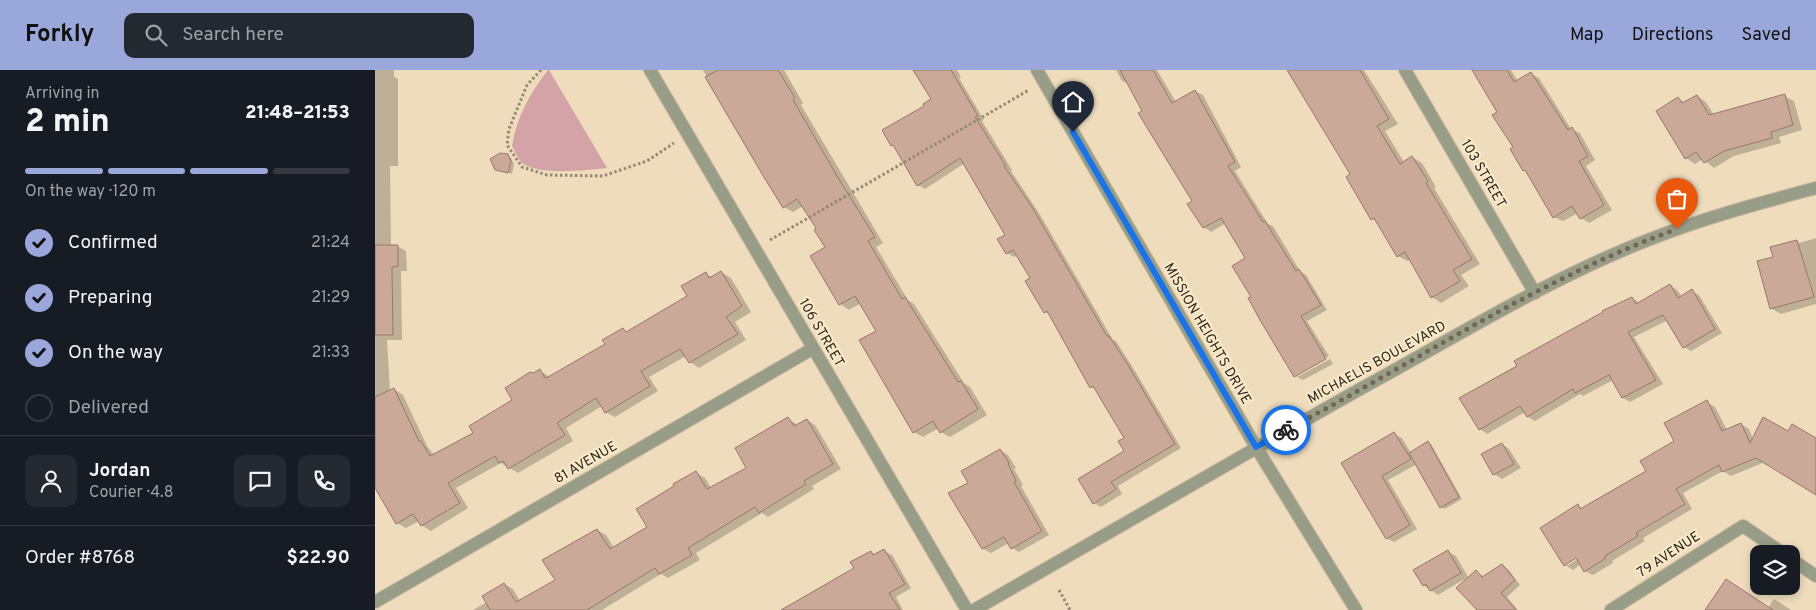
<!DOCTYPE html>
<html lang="en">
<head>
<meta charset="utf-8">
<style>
  :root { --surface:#171b24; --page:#242831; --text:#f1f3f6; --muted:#9ea1a6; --line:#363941; --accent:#9aa7db }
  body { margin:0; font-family:Overpass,sans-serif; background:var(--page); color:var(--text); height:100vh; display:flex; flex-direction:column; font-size:19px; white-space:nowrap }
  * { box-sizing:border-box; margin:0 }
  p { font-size:16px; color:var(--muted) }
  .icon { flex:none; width:28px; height:28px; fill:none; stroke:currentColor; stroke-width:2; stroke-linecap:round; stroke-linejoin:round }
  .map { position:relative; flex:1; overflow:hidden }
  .sheet { display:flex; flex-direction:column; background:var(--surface); width:375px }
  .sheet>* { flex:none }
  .buttons { position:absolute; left:1375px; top:475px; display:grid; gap:10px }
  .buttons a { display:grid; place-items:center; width:50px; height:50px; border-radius:10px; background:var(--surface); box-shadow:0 2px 8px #0003; font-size:25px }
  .pin { position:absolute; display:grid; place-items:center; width:42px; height:42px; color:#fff; margin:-51px -21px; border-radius:50% 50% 50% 0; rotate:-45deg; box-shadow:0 0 5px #0007 }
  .pin .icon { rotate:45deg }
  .courier { position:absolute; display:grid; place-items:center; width:50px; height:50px; margin:-25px; border:4px solid #1a73e8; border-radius:50%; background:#fff; color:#222; box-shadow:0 1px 6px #0007 }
  .head em { font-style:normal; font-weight:800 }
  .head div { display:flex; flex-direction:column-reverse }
  .head { display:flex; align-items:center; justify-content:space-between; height:85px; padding:0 25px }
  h1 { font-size:32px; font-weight:800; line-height:38px }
  .bar { display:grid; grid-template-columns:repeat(4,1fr); gap:8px 5px; align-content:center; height:60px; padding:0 25px }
  .bar i { height:6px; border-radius:4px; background:var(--line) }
  .bar .selected { background:var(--accent) }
  .bar p { grid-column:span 4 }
  .line { display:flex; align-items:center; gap:12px; padding:0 25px; border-top:1px solid var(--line) }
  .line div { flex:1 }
  .round { display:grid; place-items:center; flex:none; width:52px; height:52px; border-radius:10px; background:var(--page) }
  ol { padding:0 25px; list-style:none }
  li { display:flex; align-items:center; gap:15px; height:55px }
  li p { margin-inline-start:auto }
  li .icon { padding:5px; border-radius:50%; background:var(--accent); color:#111; stroke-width:4 }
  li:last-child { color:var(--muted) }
  li i { width:28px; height:28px; border:2px solid var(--line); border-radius:50% }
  header { display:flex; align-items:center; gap:30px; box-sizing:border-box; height:70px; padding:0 25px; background:var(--accent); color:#111 }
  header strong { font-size:24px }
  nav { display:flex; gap:28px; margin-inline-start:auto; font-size:18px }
  .search { width:350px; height:45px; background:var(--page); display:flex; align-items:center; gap:12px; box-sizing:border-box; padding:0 18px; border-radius:10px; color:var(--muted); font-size:19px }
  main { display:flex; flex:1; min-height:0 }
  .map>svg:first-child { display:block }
  .green { fill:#d3a3a7 }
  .shadow { fill:#0003; fill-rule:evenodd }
  .building { fill:#cba999; stroke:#977868 }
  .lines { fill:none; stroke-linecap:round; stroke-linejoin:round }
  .minor-casing { stroke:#c8b89d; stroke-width:14 }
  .path { stroke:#958973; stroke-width:3; stroke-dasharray:2.5 2.5; stroke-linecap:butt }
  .minor { stroke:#989d87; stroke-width:12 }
  .done { stroke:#716754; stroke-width:5; stroke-dasharray:0 9 }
  .route { stroke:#1a73e8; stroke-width:6 }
  .labels { text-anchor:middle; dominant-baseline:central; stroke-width:4; stroke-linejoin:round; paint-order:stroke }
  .street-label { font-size:14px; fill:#2e281c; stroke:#fbeac9 }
</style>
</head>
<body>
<header>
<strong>Forkly</strong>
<div class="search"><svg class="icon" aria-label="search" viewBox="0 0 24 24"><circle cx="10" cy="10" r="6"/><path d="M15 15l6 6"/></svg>Search here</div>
<nav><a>Map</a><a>Directions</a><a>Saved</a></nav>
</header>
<main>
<section class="sheet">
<div class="head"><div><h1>2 min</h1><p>Arriving in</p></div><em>21:48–21:53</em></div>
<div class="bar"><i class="selected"></i><i class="selected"></i><i class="selected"></i><i></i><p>On the way · 120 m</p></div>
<ol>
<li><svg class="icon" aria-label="check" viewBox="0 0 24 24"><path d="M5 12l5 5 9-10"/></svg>Confirmed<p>21:24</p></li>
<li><svg class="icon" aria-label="check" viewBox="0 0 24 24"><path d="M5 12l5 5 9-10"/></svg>Preparing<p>21:29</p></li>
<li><svg class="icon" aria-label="check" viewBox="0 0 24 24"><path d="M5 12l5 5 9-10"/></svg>On the way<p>21:33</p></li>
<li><i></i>Delivered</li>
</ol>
<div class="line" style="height:90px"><a class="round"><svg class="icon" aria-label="person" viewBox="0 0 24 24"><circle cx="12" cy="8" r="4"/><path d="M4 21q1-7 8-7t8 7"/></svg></a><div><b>Jordan</b><p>Courier · 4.8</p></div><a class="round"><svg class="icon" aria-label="chat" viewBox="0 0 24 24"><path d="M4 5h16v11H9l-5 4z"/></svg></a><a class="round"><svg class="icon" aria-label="phone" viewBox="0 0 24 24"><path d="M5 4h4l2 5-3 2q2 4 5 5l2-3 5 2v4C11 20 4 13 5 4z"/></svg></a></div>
<div class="line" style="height:65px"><div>Order #8768</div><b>$22.90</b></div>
</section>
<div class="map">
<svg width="1441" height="540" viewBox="0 0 1441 540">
  <rect width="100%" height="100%" fill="#eedcbd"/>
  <!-- green -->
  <path class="green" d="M173 0H174L232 98C211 100 165 106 147 93 143 89 140 81 137 76 142 46 155 23 173 0Z"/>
  <!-- shadow -->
  <path class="shadow" d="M0 0H19V7L23 9V96H15L16 176H22L31 181 32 201H26L27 270H12L15 321 19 319 28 325 52 376 59 385 100 363 139 331 159 305 165 301 175 307 231 274 248 260 253 262 314 227 331 204 338 208 346 202 356 208 376 242 360 252 371 270 324 298 315 292 311 286 274 307 283 321 240 347 230 342 227 336 191 358 198 371 143 403 126 393 81 418 93 438 56 461 46 455 44 451 31 458 22 453 0 417Z
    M328 0H409L428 33 426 35 508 173 501 177 533 230 539 234 589 313 595 317 612 345 575 367 566 362 564 358 548 367 539 362 503 262 486 233 474 240 465 234 436 186 451 178 443 159 428 136 418 142 409 137Z
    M540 0H582L586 7 584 8 609 50 607 51 637 100 636 101 664 143 738 270 741 271 760 301 806 378 743 416 747 424 726 437 719 433 751 382 750 368 722 320 716 317 675 245 670 242 657 209 643 185 639 187 632 183V165L590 93 550 119 543 115 551 36 558 30Z
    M741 0H782L801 32 820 21 828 25 866 97 860 101 893 154 898 156 925 201 931 205 952 240 932 251 954 286 922 304V307L955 289 958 294 928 310 920 306 878 227 872 189 851 153 836 162 829 157 819 131 754 14 747 11Z
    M913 0H989L1023 54 1010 61 1029 92 1037 87 1047 93 1061 117 1059 118 1105 194 1086 205 1094 216 1066 233 1057 227 1036 189 1032 191 1023 186 1002 152 997 149 977 105Z
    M1099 0H1136L1143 11 1156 4 1164 8 1196 59 1205 63 1220 90 1211 96 1237 140 1214 153 1206 148 1203 143 1188 151 1179 147 1153 102 1149 100 1124 42Z
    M1322 26 1331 32 1339 45 1409 26 1419 31 1427 60 1404 67 1406 73 1359 86 1339 98 1328 89 1320 94 1311 88 1303 29 1310 33Z
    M132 85 136 88 139 94 137 104 121 99Z
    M1441 168V234L1406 244 1396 238 1399 188 1422 171 1424 173Z
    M1295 215 1302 220 1307 227 1317 221 1324 225 1347 263 1316 281 1309 277 1293 250 1259 267 1288 314 1255 332 1248 328 1238 310 1208 326 1205 324 1160 351 1153 347 1150 342 1112 364 1105 359 1086 328 1257 228 1265 233Z
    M1332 332 1340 337 1352 360 1366 354 1374 359 1378 369 1413 362 1441 370V425L1434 419 1390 392 1356 406 1348 401 1308 423 1317 439 1268 468 1270 471 1237 491 1238 493 1218 505 1210 501 1206 494 1198 500 1190 495 1203 436 1208 439 1272 402 1300 371ZM1206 484 1207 486 1192 496V493Z
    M413 349 423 355 432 350 440 355 466 399 437 416 439 419 393 447 387 443 321 483 325 490 293 508 286 504 227 540H98L112 532 129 514 138 519 145 531 182 510 222 460 231 465 239 478 274 457 321 403 330 408 336 418 373 398Z
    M1019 364 1027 368 1036 383 1053 372 1056 374 1087 429 1070 439 1066 437 1042 394 1013 410 1042 459 1019 472 1011 468 967 393Z
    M1127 374 1134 379 1146 398 1127 409 1119 404 1108 384Z
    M625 380 633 385 641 398 639 399 648 415 646 416 674 465 644 482 637 478 634 473 616 483 608 479 575 424 595 414Z
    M509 481 517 485 536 518 521 527 528 540H456L496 482 501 485Z
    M1073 482 1081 486 1093 507 1063 525 1048 515Z
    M1127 495 1133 499 1145 515 1132 527 1143 540H1103L1102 502 1109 507Z
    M1399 529 1416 540H1341L1393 538Z"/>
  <!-- building -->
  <path class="building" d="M343 0H403L420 28 418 30 465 111 500 167 493 171 527 229 530 227 583 312 586 311 603 339 565 363 558 351 538 363 484 270 501 261 480 226 464 235 435 186 450 177 439 160 441 158 422 129 408 138 390 109 330 7Z
    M538 0H576L603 46 600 47 631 96H629L657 137 732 266H734L753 295 800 374 736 412 741 419 718 434 703 409 749 381 743 371 749 368 718 316 715 318 672 241 669 243 650 211 655 208 638 180 631 184 622 169 630 165 585 88 542 116 518 75 516 76 507 60 549 36 548 34 556 29Z
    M745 0H778L797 33 820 20 860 92 853 96 888 152 890 151 921 201 924 199 946 235 926 246 951 289 919 307 885 250 873 228 876 227 857 196 870 188 846 148 828 158 812 134 817 131 763 43 767 41Z
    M912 0H985L1014 49 1002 56 1025 94 1037 86 1053 111 1051 113 1097 189 1078 200 1085 211 1056 228 1030 182 1022 187 999 148 996 150 971 107 975 104Z
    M1097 0H1132L1139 12 1156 2 1191 57 1193 60 1197 57 1213 86 1204 91 1229 135 1205 149 1197 136 1178 148 1150 100 1148 101 1135 79 1138 77 1117 45 1122 42Z
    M1410 24 1418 55 1396 62 1397 68 1349 81 1329 93 1321 82 1310 89 1281 41 1303 27 1307 33 1322 25 1334 45Z
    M125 83 133 84 136 91 133 103 120 100 115 89Z
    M1422 170 1439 227 1395 239 1382 191 1398 187 1395 177Z
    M0 175H23V196L17 197 18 265H0Z
    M346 201 367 236 351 247 363 264 314 293 305 279 266 301 275 316 230 343 221 328 182 353 190 365 133 399 128 391 124 393 120 386 73 413 85 433 46 456 38 444 21 454 0 418V327L19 318 44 371H46L55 386 98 363 94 356 137 330 130 318 155 302 158 303 165 299 170 308 173 307 230 274 227 270 248 258 251 262 312 226 306 216 331 202 334 208Z
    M1295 214 1303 228 1317 219 1340 259 1308 278 1288 245 1253 262 1281 310 1247 328 1234 305 1200 323 1198 319 1152 347 1145 336 1104 360 1084 328 1142 296 1139 291 1228 242 1227 241 1257 227 1261 234Z
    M1332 330 1347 361 1366 353 1375 373 1388 347 1413 361 1417 354 1441 368V425L1381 388 1347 402 1344 395 1301 419 1310 434 1261 463 1263 466 1230 486 1231 488 1209 502 1201 488 1189 496 1165 458 1203 434 1205 439 1271 401 1265 391 1299 371 1289 353Z
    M413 347 419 356 432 349 458 394 429 411 431 414 384 443 380 437 313 478 317 485 284 504 280 498 212 540H115L107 526 129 513 141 532 180 510 167 490 222 459 235 479 272 457 261 439 299 416 298 414 321 401 332 419 371 398 360 378Z
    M1019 362 1036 389 1007 406 1035 455 1011 469 966 393Z
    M1053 371 1084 427 1065 438 1034 383Z
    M1127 373 1139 394 1118 405 1106 384Z
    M625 379 634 393 633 394 641 411 639 412 667 461 636 479 629 467 607 479 573 423 593 413 586 401Z
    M509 479 530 514 514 523 525 540H406L479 498 475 492 496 481 498 485Z
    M1073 480 1086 503 1055 521 1051 514 1048 516 1038 500Z
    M1127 494 1140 510 1126 523 1141 540H1102L1081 518 1101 500 1107 507Z
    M1351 509 1398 540H1330Z"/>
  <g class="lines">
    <defs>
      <path id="minor" d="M275 0 592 540
        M662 0 881 377 981 540
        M1030 0 1160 223
        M1416 489 1441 506
        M0 532 437 279
        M599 540C728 466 857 391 987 318 1081 267 1173 209 1273 170 1328 148 1385 133 1441 118
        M1236 540 1368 456 1409 484"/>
    </defs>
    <!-- minor casing -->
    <use href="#minor" class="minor-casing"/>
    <!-- path -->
    <path class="path" d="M166 0 152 15 134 59 132 75 147 97 172 105 228 106 272 91 299 73
      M395 170 654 20
      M684 520 695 540"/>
    <!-- minor -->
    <use href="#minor" class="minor"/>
  </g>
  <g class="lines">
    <!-- done -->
    <path class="done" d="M911 360C1041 292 1164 209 1302 159"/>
    <!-- route -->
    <path class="route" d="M698 62 881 377 911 360"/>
  </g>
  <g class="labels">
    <!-- street labels -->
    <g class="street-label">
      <text transform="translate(1108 104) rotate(60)">103 STREET</text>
      <text transform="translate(446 263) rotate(60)">106 STREET</text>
      <text transform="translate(832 264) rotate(60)">MISSION HEIGHTS DRIVE</text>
      <text transform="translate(1002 293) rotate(-29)">MICHAELIS BOULEVARD</text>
      <text transform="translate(211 393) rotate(-30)">81 AVENUE</text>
      <text transform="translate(1294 485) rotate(-33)">79 AVENUE</text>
    </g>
  </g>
</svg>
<div class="buttons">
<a><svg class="icon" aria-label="layers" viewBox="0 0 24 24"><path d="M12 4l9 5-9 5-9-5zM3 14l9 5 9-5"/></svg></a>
</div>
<div class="pin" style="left:1302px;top:159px;background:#ea580c"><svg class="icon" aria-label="bag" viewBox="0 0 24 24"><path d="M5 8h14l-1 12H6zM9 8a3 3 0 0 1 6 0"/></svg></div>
<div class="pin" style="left:698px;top:62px;background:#1f2937"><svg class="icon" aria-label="home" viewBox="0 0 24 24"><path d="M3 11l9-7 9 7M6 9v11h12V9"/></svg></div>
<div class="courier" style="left:911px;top:360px"><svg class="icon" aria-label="bike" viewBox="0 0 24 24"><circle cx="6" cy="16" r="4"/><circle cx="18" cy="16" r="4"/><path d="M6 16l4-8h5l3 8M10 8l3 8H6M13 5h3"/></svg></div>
</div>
</main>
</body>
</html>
